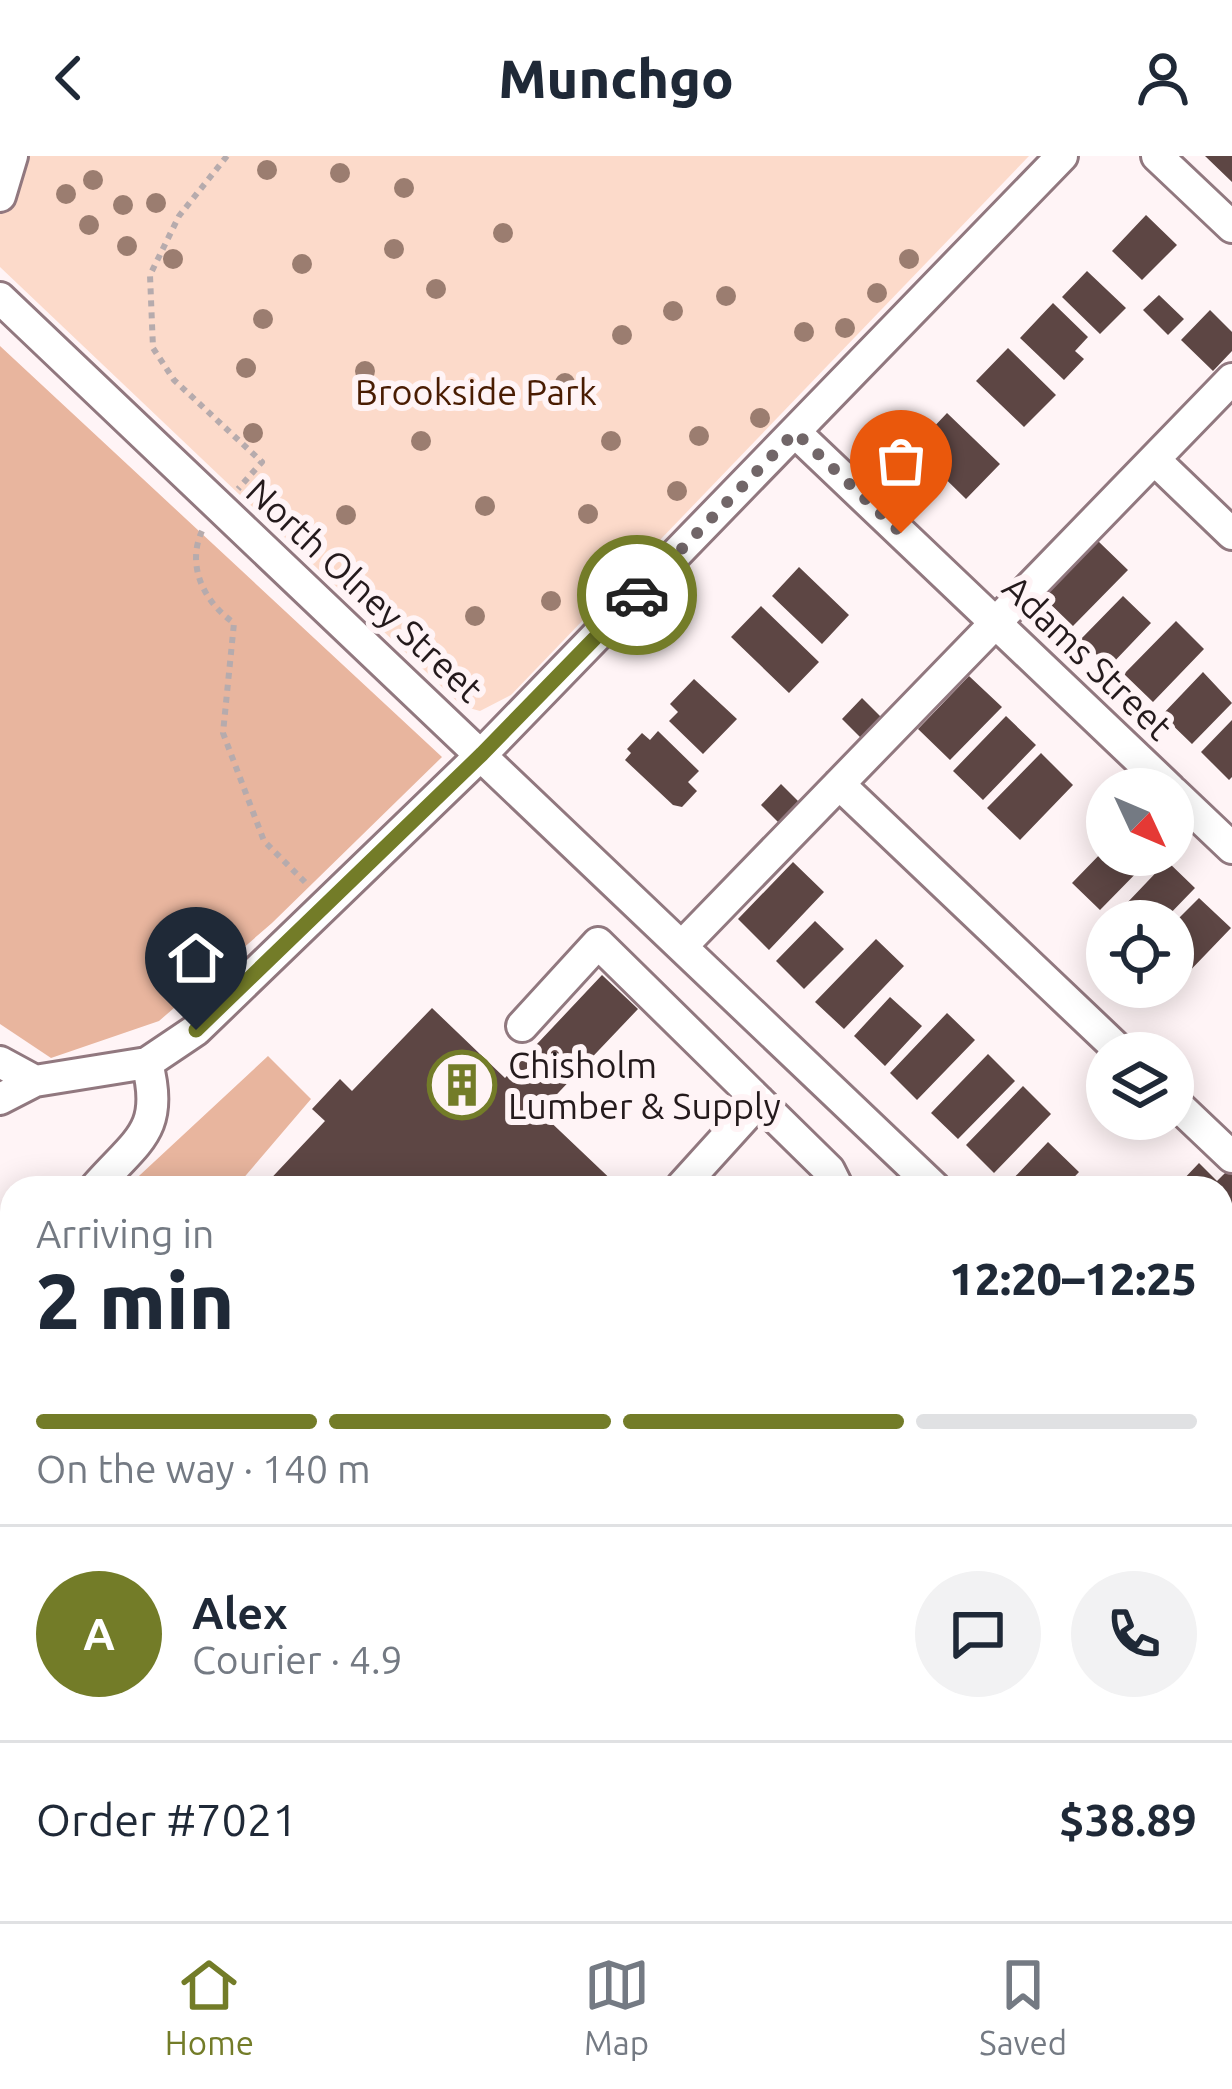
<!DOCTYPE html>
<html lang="en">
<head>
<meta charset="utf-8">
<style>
  :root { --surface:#fff; --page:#f2f2f3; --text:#1f2937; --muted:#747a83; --line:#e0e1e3; --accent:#737c28 }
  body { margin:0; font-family:Ubuntu,sans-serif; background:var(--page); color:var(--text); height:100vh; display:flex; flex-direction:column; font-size:45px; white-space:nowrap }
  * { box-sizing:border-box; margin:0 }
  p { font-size:39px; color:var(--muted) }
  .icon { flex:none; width:66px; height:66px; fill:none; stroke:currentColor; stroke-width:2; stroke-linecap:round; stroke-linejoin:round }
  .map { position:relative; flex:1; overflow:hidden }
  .drawer { position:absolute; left:0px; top:1020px; width:1233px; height:747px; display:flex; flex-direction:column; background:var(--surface); border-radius:36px 36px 0 0; box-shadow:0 6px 30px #0003 }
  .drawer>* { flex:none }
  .needle { width:78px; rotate:134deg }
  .fabs { position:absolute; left:1086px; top:612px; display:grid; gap:24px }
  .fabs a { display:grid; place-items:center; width:108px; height:108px; border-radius:50%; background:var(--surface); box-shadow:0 6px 30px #0003; font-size:60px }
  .pin { position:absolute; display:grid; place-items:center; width:102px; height:102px; color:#fff; margin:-123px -51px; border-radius:50% 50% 50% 0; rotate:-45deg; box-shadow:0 0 12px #0007 }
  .pin .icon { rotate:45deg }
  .courier { position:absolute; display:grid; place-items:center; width:120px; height:120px; margin:-60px; border:9px solid #737c28; border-radius:50%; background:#fff; color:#222; box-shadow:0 3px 15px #0007 }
  .summary em { font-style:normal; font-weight:800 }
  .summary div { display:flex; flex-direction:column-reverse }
  .summary { display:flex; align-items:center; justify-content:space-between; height:204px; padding:0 36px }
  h1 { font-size:78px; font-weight:800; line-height:90px }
  .bar { display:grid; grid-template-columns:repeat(4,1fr); gap:18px 12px; align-content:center; height:144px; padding:0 36px }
  .bar i { height:15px; border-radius:9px; background:var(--line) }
  .bar .on { background:var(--accent) }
  .bar p { grid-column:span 4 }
  .line { display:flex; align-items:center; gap:30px; padding:0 36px; border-top:3px solid var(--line) }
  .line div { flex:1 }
  .round { display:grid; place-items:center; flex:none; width:126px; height:126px; border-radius:63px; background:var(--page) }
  header { display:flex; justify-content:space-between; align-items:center; height:156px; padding:0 36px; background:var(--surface); font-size:54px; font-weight:800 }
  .tabs { display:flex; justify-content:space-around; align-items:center; height:168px; border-top:3px solid var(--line); background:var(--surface); font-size:33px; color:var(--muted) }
  .tabs a { display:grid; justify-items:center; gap:6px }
  .tabs .on { color:var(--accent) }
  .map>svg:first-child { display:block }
  .green { fill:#fcdaca }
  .forest { fill:#e8b59e }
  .building { fill:#5d4644 }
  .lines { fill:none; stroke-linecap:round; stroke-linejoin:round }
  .minor-casing { stroke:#91787f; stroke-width:36 }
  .path { stroke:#b6abad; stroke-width:6; stroke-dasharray:6 6; stroke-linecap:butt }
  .minor { stroke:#fff; stroke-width:30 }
  .tree { fill:#9b7d70 }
  .done { stroke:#716668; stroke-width:12; stroke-dasharray:0 21.6 }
  .route { stroke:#737c28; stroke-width:15 }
  .labels { text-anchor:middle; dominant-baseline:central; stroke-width:12; stroke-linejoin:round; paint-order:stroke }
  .park-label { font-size:36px; fill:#491c02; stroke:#fff4f6 }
  .street-label { font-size:36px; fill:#241a1c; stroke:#fff4f6 }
  .poi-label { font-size:36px; fill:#241a1c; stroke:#fff4f6; text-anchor:start }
</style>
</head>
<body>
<header><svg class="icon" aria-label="back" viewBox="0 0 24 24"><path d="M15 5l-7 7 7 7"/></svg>Munchgo<svg class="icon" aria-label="person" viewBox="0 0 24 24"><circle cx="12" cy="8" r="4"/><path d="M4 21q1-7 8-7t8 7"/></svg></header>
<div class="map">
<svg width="1232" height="1765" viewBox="0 0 1232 1765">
  <rect width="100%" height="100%" fill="#fff4f6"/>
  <!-- green -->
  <path class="green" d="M0 0H1029L511 539 480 555 462 550 0 111Z"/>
  <!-- forest -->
  <path class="forest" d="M0 190 442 601 272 767 159 865 51 902 0 868Z
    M268 900 311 943 235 1032H126Z
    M12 1138V1433L0 1502V1150Z
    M0 1663 12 1675V1755H94L105 1765H0Z"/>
  <!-- building -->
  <path class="building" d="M1205 0H1232V26Z
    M1146 59 1177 89 1142 124 1112 95Z
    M1087 115 1126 152 1100 178 1062 141Z
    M1159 139 1184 163 1168 179 1143 154Z
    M1053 147 1088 181 1075 195 1084 203 1064 224 1020 182Z
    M1210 154 1232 176V195L1213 215 1181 184Z
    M1008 192 1056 239 1024 271 976 225Z
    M947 257 1000 308 966 343 914 292Z
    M1098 385 1128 414 1073 470 1043 441Z
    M799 411 849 459 822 488 772 440Z
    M1123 440 1151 467 1109 511 1081 483Z
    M761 450 819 506 789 537 731 481Z
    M1176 465 1204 493 1153 546 1124 518Z
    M1203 516 1232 547 1192 588 1162 559Z
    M969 520 1002 551 950 604 918 573Z
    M694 523 737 563 703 598 669 565 678 556 670 548Z
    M862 542 881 561 861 582 842 563Z
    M1006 560 1036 589 983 644 953 615Z
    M1232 564V621L1229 624 1201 596Z
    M658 575 699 615 688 626 697 635 682 651 673 649 625 604 631 597 627 593 642 577 650 584Z
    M1041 597 1073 629 1020 684 987 652Z
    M781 628 800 647 780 668 761 649Z
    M1107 691V699H1143L1149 704 1100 754 1072 727Z
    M1167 705 1195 732 1163 765H1143L1126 748Z
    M793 706 824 736 769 794 738 763Z
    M1199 742 1231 772 1182 823 1173 815V768Z
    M815 765 844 793 804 833 776 805Z
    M876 783 904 810 844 873 815 846Z
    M602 819 638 853 540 956 620 1032H262L325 965 312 953 340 923 352 935 432 852 505 922Z
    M890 841 922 870 885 910 854 880Z
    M947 857 975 884 917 944 890 917Z
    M988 898 1015 925 958 983 931 957Z
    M1023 930 1051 958 994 1017 966 989Z
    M1048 986 1079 1016 1064 1032H1016L1010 1026Z
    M1199 1007 1217 1025 1227 1015 1232 1019V1077L1221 1066V1032H1186L1180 1027Z
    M1232 1187V1251L1221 1241V1198Z"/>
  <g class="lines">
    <defs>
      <path id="minor" d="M1157 0 1232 71
        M0 40 12 0
        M0 142 935 1032
        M795 276 1170 633
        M1155 304 1232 378
        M839 628 1122 897
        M1173 636 1232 692
        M682 790 1232 223
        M522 870 598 787 829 1014 838 1032
        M0 906 35 925 147 907 196 874 482 598 1062 0
        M0 943 35 925
        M1173 945 1232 1001
        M682 1030 759 945
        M95 1032C137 984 165 975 147 907
        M0 1121 12 1108
        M1221 1149 1232 1138
        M1221 1305 1232 1316
        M237 1755 247 1765
        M551 1755 555 1765
        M844 1755 855 1765
        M1095 1755 1106 1765"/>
    </defs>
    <!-- minor casing -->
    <use href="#minor" class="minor-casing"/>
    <!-- path -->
    <path class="path" d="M227 0 179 60 150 119 153 192 174 224 262 306 238 333
      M202 375C186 410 204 446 234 467L223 577 264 685 307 728"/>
    <!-- minor -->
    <use href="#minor" class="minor"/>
  </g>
  <!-- trees -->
  <g class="tree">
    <circle cx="267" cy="14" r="10"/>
    <circle cx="340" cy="17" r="10"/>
    <circle cx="93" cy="24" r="10"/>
    <circle cx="404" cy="32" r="10"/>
    <circle cx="66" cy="38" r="10"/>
    <circle cx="156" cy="47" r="10"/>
    <circle cx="123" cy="49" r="10"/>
    <circle cx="89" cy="69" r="10"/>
    <circle cx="503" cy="77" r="10"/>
    <circle cx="127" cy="90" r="10"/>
    <circle cx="394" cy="93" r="10"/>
    <circle cx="173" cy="103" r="10"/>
    <circle cx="909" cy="103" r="10"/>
    <circle cx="302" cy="108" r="10"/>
    <circle cx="436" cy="133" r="10"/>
    <circle cx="877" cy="137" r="10"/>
    <circle cx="726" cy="140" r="10"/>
    <circle cx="673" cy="155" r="10"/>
    <circle cx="263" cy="163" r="10"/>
    <circle cx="845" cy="172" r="10"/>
    <circle cx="804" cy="176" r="10"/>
    <circle cx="622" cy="179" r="10"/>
    <circle cx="246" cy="212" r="10"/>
    <circle cx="365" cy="215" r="10"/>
    <circle cx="565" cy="227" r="10"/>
    <circle cx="760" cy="262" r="10"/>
    <circle cx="253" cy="277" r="10"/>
    <circle cx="699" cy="280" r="10"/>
    <circle cx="421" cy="285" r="10"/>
    <circle cx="611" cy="285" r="10"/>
    <circle cx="677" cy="335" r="10"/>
    <circle cx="485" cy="350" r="10"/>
    <circle cx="588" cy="358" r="10"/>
    <circle cx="346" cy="359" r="10"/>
    <circle cx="551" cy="445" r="10"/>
    <circle cx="475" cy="460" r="10"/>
  </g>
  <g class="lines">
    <!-- done -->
    <path class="done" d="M637 439 795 276 901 377"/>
    <!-- route -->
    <path class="route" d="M196 874 482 598 637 439"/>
  </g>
  <!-- icons -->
  <defs>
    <symbol id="building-ring" viewBox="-11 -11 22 22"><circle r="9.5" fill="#fff4f6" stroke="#737c28" stroke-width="1.5"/><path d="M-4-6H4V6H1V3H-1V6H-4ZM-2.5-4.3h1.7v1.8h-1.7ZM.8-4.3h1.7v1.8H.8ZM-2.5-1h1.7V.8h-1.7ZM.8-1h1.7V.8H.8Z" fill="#737c28"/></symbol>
  </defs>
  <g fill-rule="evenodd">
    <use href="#building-ring" x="424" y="891" width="76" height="76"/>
  </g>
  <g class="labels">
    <!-- park labels -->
    <g class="park-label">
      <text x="476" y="235">Brookside Park</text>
    </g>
    <!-- street labels -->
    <g class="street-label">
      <text transform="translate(365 434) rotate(43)">North Olney Street</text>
      <text transform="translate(1088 501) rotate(44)">Adams Street</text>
    </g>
    <!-- poi labels -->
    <g class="poi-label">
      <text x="508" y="908">Chisholm<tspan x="508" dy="41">Lumber &amp; Supply</tspan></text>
    </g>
  </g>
</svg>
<div class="fabs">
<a><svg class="needle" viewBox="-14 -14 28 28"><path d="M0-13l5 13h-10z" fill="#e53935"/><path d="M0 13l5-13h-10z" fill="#747a83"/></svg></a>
<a><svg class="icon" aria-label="locate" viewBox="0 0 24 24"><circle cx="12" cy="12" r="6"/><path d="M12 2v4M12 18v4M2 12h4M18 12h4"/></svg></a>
<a><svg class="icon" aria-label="layers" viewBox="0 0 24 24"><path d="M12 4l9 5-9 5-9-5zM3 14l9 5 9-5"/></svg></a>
</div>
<div class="pin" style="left:901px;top:377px;background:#ea580c"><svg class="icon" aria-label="bag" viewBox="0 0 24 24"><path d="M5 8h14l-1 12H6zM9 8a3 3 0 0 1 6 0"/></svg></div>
<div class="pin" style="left:196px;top:874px;background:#1f2937"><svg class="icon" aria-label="home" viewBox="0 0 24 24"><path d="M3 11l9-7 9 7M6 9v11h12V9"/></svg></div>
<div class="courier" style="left:637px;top:439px"><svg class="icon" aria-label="car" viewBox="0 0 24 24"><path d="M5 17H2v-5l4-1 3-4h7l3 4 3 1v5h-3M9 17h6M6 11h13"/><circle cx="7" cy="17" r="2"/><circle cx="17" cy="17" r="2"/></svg></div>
<section class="drawer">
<div class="summary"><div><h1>2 min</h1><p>Arriving in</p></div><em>12:20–12:25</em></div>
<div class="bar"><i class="on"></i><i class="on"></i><i class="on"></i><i></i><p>On the way · 140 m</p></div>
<div class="line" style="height:216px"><b class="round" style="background:var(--accent);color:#fff">A</b><div><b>Alex</b><p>Courier · 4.9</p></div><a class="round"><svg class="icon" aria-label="chat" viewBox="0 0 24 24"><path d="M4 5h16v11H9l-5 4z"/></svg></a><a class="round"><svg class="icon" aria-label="phone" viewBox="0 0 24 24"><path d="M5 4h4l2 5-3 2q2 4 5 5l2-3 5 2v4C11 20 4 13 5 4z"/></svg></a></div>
<div class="line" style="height:156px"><div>Order #7021</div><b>$38.89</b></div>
</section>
</div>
<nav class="tabs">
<a class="on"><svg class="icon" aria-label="home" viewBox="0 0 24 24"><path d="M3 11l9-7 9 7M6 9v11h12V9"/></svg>Home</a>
<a><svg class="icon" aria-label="map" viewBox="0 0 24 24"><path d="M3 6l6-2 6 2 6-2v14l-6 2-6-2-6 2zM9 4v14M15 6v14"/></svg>Map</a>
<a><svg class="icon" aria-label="saved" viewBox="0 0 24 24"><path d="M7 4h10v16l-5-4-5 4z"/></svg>Saved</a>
</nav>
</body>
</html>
